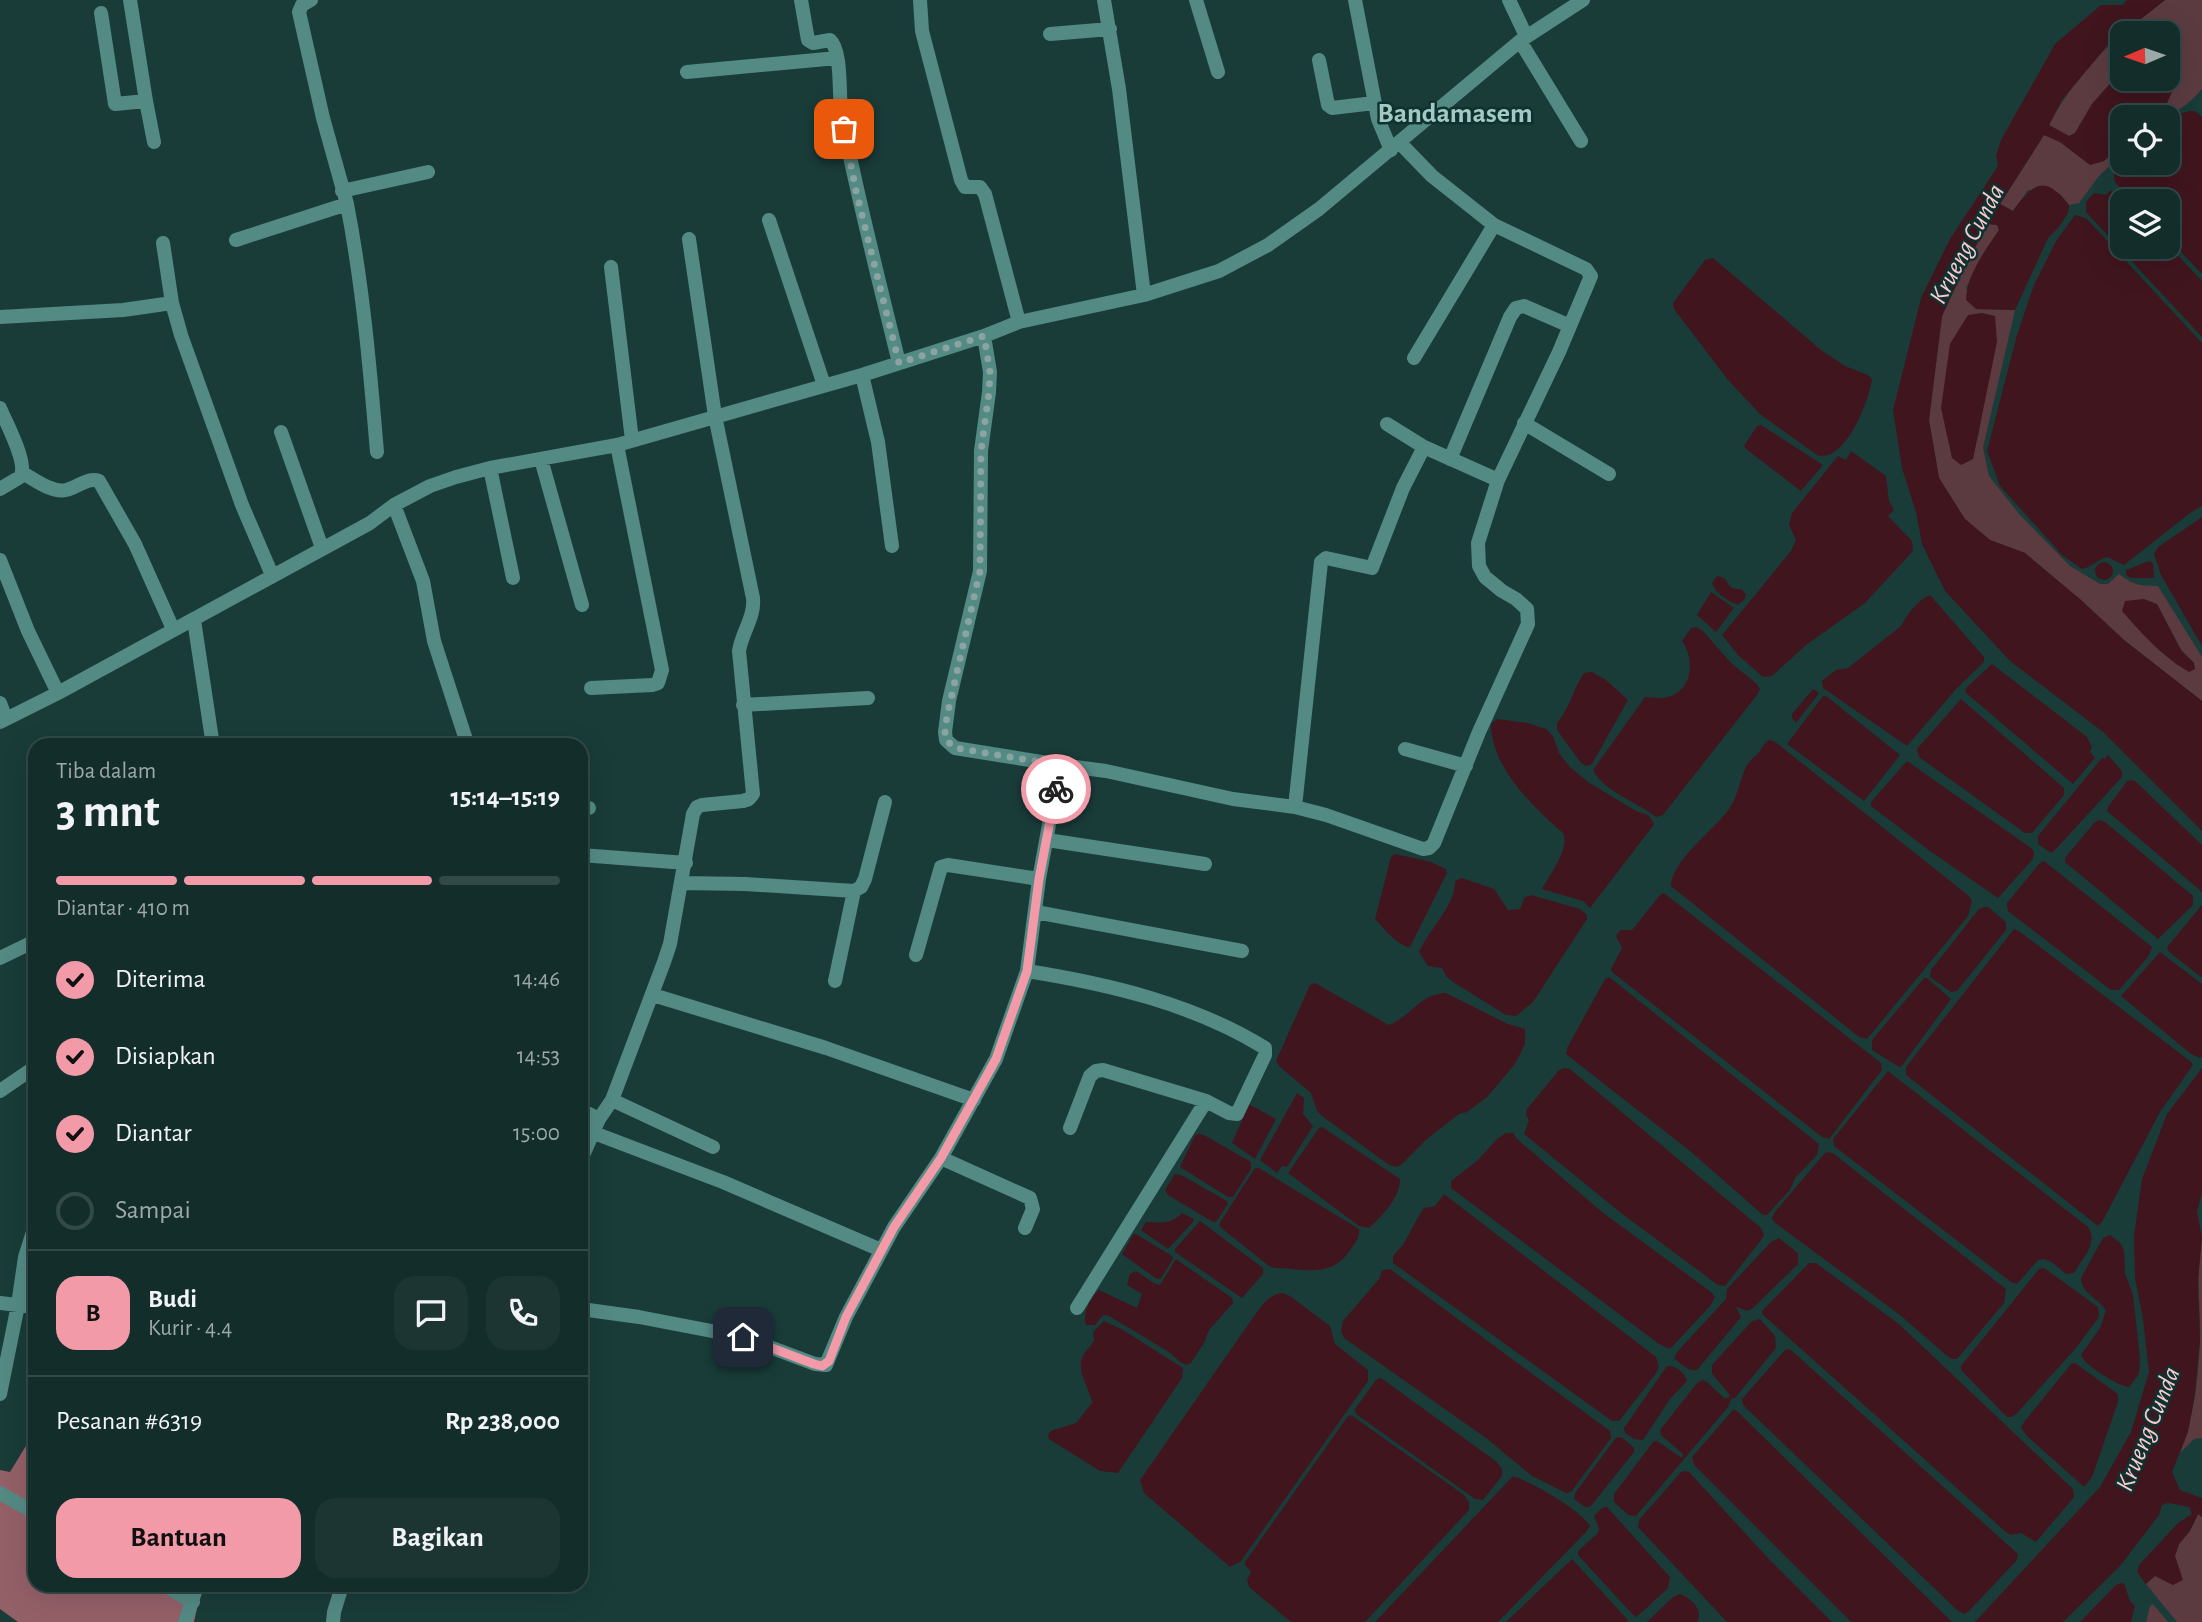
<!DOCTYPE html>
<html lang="id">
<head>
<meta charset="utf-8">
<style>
  :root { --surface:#132d2b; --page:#1c3533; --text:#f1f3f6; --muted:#9da8a9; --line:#324947; --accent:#f39aa9 }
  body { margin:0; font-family:"Alegreya Sans",sans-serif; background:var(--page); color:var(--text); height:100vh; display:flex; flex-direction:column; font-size:26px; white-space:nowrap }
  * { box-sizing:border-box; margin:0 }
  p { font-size:23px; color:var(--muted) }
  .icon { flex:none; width:38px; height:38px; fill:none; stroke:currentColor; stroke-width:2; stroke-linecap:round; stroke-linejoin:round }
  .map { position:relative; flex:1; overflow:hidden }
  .sheet { position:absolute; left:28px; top:738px; width:560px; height:854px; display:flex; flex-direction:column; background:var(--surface); border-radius:21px; box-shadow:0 7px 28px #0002,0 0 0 2px var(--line) }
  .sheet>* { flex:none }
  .needle { width:46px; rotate:268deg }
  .buttons { position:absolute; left:2110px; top:21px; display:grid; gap:14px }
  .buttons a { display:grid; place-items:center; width:70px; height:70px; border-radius:14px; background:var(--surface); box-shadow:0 7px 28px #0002,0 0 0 2px var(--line); font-size:35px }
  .pin { position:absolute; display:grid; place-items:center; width:60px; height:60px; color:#fff; margin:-30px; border-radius:14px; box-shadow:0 4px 10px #0006 }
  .courier { position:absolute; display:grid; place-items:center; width:70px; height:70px; margin:-35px; border:5px solid #f39aa9; border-radius:50%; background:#fff; color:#222; box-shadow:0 2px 9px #0007 }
  .headline em { font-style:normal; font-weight:700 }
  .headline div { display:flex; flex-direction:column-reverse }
  .headline { display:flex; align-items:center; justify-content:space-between; height:119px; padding:0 28px }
  h1 { font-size:46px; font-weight:700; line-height:52px }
  .bar { display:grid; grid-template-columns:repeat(4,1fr); gap:10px 7px; align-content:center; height:84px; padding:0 28px }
  .bar i { height:9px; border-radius:5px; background:var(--line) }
  .bar .current { background:var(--accent) }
  .bar p { grid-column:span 4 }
  .line { display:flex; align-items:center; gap:18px; padding:0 28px; border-top:2px solid var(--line) }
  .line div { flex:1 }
  .round { display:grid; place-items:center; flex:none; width:74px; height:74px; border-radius:21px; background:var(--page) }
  ol { padding:0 28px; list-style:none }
  li { display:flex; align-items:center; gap:21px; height:77px }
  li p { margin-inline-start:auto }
  li .icon { padding:7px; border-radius:50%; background:var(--accent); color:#111; stroke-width:4 }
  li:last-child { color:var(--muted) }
  li i { width:38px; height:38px; border:4px solid var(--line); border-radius:50% }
  .action { display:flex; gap:14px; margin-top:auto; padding:14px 28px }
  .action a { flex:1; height:80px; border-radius:21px; background:var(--accent); color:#111; font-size:28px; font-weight:700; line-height:80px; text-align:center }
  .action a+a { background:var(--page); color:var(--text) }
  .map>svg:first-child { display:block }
  .green { fill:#5b3b40; fill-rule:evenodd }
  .forest { fill:#946068 }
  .water { fill:#40151e }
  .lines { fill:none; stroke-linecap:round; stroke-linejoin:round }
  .minor { stroke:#548a84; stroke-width:14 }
  .done { stroke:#8ba4a2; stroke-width:7; stroke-dasharray:0 12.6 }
  .route { stroke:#f39aa9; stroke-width:9 }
  .labels { text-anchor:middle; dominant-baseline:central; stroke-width:5; stroke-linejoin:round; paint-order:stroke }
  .water-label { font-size:26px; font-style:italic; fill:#fecad1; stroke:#0e322f }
  .quarter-label { font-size:28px; font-weight:bold; fill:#a3c9c4; stroke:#0e322f }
</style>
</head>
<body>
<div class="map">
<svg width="2202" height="1622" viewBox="0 0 2202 1622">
  <rect width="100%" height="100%" fill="#193c39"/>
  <!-- green -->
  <path class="green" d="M2165 0H2202V89C2190 103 2173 117 2154 117L2167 103 2174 87 2168 75V33H2123Z
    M2123 34V69L2092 104 2075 133 2069 136 2049 125C2067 91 2092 58 2123 34Z
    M2044 135 2060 142 2090 165 2104 160 2123 144V153L2099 176 2079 203 2069 205 2060 194 2028 190 2013 211 2000 204Z
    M1989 224 1997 225 1999 230 1983 254 1966 288 1976 309 2015 310 1983 448 1989 476 2020 515 2070 566 2100 584H2108L2119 574C2135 586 2138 585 2158 586L2202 657V701L2124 640 2081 600 2025 553 1990 540 1965 519 1939 478 1929 420 1942 316 1969 258ZM1982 313 1989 373 1977 443ZM2157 604 2181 650 2194 663 2177 665 2160 649Z
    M2202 1238V1438L2194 1439 2180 1453C2194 1418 2198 1379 2200 1341 2201 1306 2195 1272 2202 1238Z
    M2198 1514 2202 1517V1622H2177L2146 1584 2155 1575 2173 1585 2175 1556 2179 1544 2190 1531Z
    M2153 1604 2168 1622H2146L2150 1606Z"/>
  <!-- forest -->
  <path class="forest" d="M35 1431V1586H202L194 1622H18L0 1609V1470L10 1472Z"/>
  <!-- water -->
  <path class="water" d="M2127 0H2165L2107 46 2062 100 2049 125 2069 136 2075 133 2092 104 2123 69V79H2168V75L2174 87 2167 103 2154 117H2123V144L2104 161 2090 165 2060 142 2044 135 2000 204 2013 211C2033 184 2044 173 2069 205L2068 213 2059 227 2048 238 2015 310 1976 309 1966 300C1967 274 1985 251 1999 230L1997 225 1988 224 1969 258 1942 316 1929 420 1939 478 1965 519 1990 540 2025 553 2081 600 2124 640 2202 701V831L2103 732 2010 661 1945 591 1922 544 1916 512 1902 468 1893 410 1921 298 1950 239 1998 166 1996 156 2001 140 2055 44 2101 5H2122Z
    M2190 111H2195L2202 117V274L2168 238V201H2133L2115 182 2114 175 2124 163H2168V123L2180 114Z
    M2110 191 2118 192 2126 201H2123V247L2168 245 2202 281V337L2086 212V202L2094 193 2106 195Z
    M2075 215 2086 218 2202 343V506L2190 513 2124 565 2107 557C2097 560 2092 567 2082 569L2062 555 2000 486 1987 451 2017 335 2034 285 2056 241Z
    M1713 258 1821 350 1845 366 1868 375 1872 379C1869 401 1845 464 1817 455L1760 414 1728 380 1674 309 1673 303 1705 260Z
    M1982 313 1995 316 1997 342 1973 459 1961 465 1952 458 1941 408 1950 344 1968 315Z
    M1761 425 1823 465 1801 491 1746 449 1744 446 1757 426Z
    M1851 451 1886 476 1889 501 1894 510 1888 516 1912 541 1913 551 1865 603 1806 645 1772 676 1763 677 1738 655 1722 635 1791 551 1796 540 1789 525 1792 513 1838 456 1846 460Z
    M2202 517V646L2161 575 2154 554 2158 547Z
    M2149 561 2153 563 2154 578H2130L2126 574V570Z
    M2095 571a9 9 0 1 1 18 0a9 9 0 1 1-18 0Z
    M1717 576 1724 578C1731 587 1729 589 1741 589L1746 594 1744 600 1738 605C1729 602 1715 593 1712 583Z
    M1711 592 1734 608 1716 632 1697 615Z
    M1930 595 1984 657V662L1957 688 1907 746 1823 688 1822 681 1836 670 1848 668 1901 626C1907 614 1918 600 1930 595Z
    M2144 599 2157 604 2181 650 2194 663 2195 669 2189 672C2163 657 2141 633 2122 611L2125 601Z
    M1696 627 1703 631 1731 663 1757 684 1760 689 1757 695 1670 806 1663 815 1656 817C1639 803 1603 791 1593 770L1645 697C1652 697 1661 699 1668 697 1693 690 1695 659 1682 641L1691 628Z
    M1992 664 2087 737 2092 747 2090 752 2095 758 2073 784 1965 692 1966 688Z
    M1592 672 1606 680 1628 700 1592 764 1586 766 1581 763 1557 730V723C1570 708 1573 689 1584 673Z
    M1813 689 1819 693 1817 696 1796 723 1792 718V714Z
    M1823 696H1826L1900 755 1864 801 1787 744Z
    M1961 699 2064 788V795L2032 833H2025L1919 757 1917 749Z
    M1497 719 1528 723 1546 729 1553 736 1559 753 1570 767 1588 782 1636 811 1648 815 1654 824 1652 827 1590 908 1583 901 1542 889C1550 874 1570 849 1563 833 1533 807 1491 767 1491 724Z
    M1769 740 1774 741 1969 896 1972 901 1968 916 1867 1039 1859 1037 1671 886C1671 861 1715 829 1729 809 1738 796 1739 783 1745 769 1748 761 1754 758 1759 752 1763 747 1763 744 1769 740Z
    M2108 755 2122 771V777L2055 850 2051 853 2038 844V836L2102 758 2105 759Z
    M1907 761 2031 848 2034 852 2033 859 1998 898 1930 851 1871 806V802Z
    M2131 780 2135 781 2202 845V892L2107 811 2108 807 2127 781Z
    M2099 820 2105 822 2193 896V905L2158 939 2065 862V858L2095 822Z
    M1395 854 1428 861 1446 869 1447 873 1410 947C1396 945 1385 929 1375 919L1391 857Z
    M2044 861 2152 947 2148 957 2119 990H2111L2008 911 2007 903 2039 864Z
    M1462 878 1494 889 1508 910 1520 909 1524 898 1531 895 1580 909 1587 915V919L1533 1002 1516 1016 1506 1015 1453 982 1446 976 1442 968 1428 966 1419 952C1429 929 1456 905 1455 881Z
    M1664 893 1881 1063 1882 1070 1829 1139 1822 1137 1612 972 1611 969 1622 948 1616 936 1620 930H1632L1661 894Z
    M2202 905V978L2168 951 2167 947Z
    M1984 907H1988L2006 922V930L1957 991 1951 992 1930 977 1931 970 1979 909Z
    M2014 929 2019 931 2190 1061 2193 1065 2160 1112 2102 1222 2098 1226 1906 1075V1067Z
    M2160 952 2202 984V1056L2200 1058 2191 1054 2121 996Z
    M1609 977 1819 1144 1817 1155 1795 1178 1790 1190 1767 1215H1763L1690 1151 1566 1054 1567 1048 1605 979Z
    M1924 978H1927L1951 999 1901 1067H1899L1872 1050V1040Z
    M1315 983 1389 1025C1412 1016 1419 994 1446 993L1508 1024 1525 1029V1044L1515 1064 1487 1097 1467 1112 1459 1114 1427 1139 1401 1165 1397 1167 1389 1165 1322 1116 1317 1111 1311 1093 1279 1066 1276 1061 1310 985Z
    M1565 1068 1570 1069 1761 1228 1764 1235 1761 1240 1725 1286 1718 1285 1621 1213 1524 1134 1529 1120 1526 1115 1527 1109 1559 1070Z
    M2202 1068V1193L2197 1212 2202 1238 2198 1281 2200 1340 2195 1394 2188 1432 2172 1472 2180 1490 2202 1498V1517L2198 1514 2190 1531 2179 1544 2175 1556 2183 1580 2173 1585 2155 1576 2146 1584 2137 1572 2139 1565 2178 1523 2192 1514 2189 1507 2168 1503 2162 1505 2159 1515 2120 1566 2063 1622H1975L2100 1487 2131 1432 2149 1372 2143 1319 2135 1278 2134 1236 2142 1179 2167 1114Z
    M1888 1071 2088 1227C2099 1243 2082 1259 2074 1273L2066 1274C2058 1268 2049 1256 2038 1260L2017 1284 2011 1282 1834 1146 1833 1139Z
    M1297 1093 1304 1098 1303 1114 1313 1126 1287 1167 1282 1166 1277 1173 1260 1160Z
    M1249 1104 1276 1119 1255 1159 1232 1143Z
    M1322 1127 1400 1179C1400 1198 1382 1216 1369 1228L1359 1226 1288 1173 1319 1128Z
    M1506 1133H1513L1517 1139 1602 1212 1711 1292 1715 1297 1710 1306 1670 1349 1659 1344 1451 1188V1181L1477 1161 1497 1139Z
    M1198 1134 1204 1135 1251 1162V1169L1233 1197H1228L1180 1167 1195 1135Z
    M1829 1152 1834 1154 2006 1289 2004 1303 1957 1359H1952L1946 1355 1900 1315 1774 1222 1772 1218 1774 1213 1825 1153Z
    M1255 1168H1259L1359 1229C1360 1237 1356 1242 1351 1249 1330 1280 1304 1268 1275 1268L1269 1266 1220 1227 1219 1224Z
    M1175 1174 1181 1175 1227 1201 1228 1204 1216 1222H1213L1168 1195 1165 1190Z
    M1444 1194 1656 1357 1659 1367 1655 1375 1619 1421H1612L1393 1263V1256L1403 1245 1421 1212 1424 1208 1435 1206Z
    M1182 1213 1194 1219 1193 1222 1168 1249 1141 1230 1146 1222C1160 1223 1172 1224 1182 1213Z
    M1200 1221 1263 1268V1274L1242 1298 1175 1252V1249Z
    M1136 1234 1172 1256 1173 1259 1161 1278 1157 1279 1122 1254 1133 1235Z
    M2110 1235 2121 1244 2124 1251 2125 1273 2133 1295 2140 1358 2139 1374 2129 1387C2118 1386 2085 1366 2081 1355L2100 1328 2106 1310C2098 1299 2081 1292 2081 1278L2103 1238Z
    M1779 1238 1798 1253V1264L1753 1308 1748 1311 1736 1307 1741 1317 1697 1370C1689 1372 1679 1363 1674 1358L1677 1352 1726 1299 1727 1289 1771 1242Z
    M1176 1259 1232 1298 1233 1303 1209 1330 1204 1343 1191 1363 1187 1365 1180 1362 1169 1352 1109 1316 1103 1315 1095 1325H1086C1082 1314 1090 1298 1099 1290L1137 1308 1142 1294 1127 1285 1130 1274 1136 1271 1154 1283 1160 1285Z
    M1809 1263H1816L1899 1324 2073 1489 2074 1497 2036 1542 2021 1533 2011 1535 2007 1533 1762 1314V1311Z
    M2044 1268 2098 1307 2099 1317 2076 1348 2017 1413 2012 1417H2007L1961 1370V1366L2039 1269Z
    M1390 1269 1610 1431 1611 1438 1571 1492 1566 1493 1532 1476 1486 1438 1344 1338 1341 1331 1343 1321 1379 1279 1382 1270Z
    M1283 1293 1290 1296 1330 1326 1335 1344 1368 1370V1381L1241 1561 1230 1567 1144 1493 1140 1480 1259 1309C1267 1300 1271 1294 1283 1293Z
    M1760 1319 1775 1336 1776 1348 1735 1398 1731 1399 1728 1407 1636 1516 1628 1515 1614 1502V1494L1653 1442 1657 1441 1682 1458 1683 1454 1661 1435 1660 1430 1697 1383 1702 1380 1707 1382 1724 1398H1728L1730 1395 1712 1374V1365L1752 1321Z
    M1104 1321 1123 1330 1183 1368 1182 1378 1118 1473 1100 1471 1049 1439 1048 1434 1051 1431 1076 1423 1092 1403C1090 1387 1074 1371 1084 1354 1086 1350 1091 1346 1094 1341L1093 1332Z
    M1786 1349 1791 1350 2018 1554 2017 1560 1968 1612 1964 1614 1957 1610 1743 1405 1742 1399Z
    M2075 1363 2118 1394V1402L2092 1477 2084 1487 2027 1436 2021 1428 2024 1422 2071 1364Z
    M1667 1366C1675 1365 1686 1373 1687 1381L1670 1399 1643 1440 1634 1439 1625 1433 1624 1428Z
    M1381 1378 1497 1462 1502 1469V1476L1483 1500 1475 1499 1356 1414 1355 1409 1376 1380Z
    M1733 1410H1736L1952 1622H1851L1694 1465 1692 1457Z
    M1351 1415 1464 1495 1469 1502V1510L1365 1622H1291L1249 1587 1247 1580 1251 1572 1245 1565V1562L1348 1416Z
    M1618 1437 1623 1438 1634 1448V1452L1590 1507H1585L1574 1499 1575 1493 1615 1439Z
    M1685 1471 1689 1472 1767 1557 1832 1622H1727L1638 1527 1639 1520 1681 1472Z
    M1513 1476C1531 1482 1581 1510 1590 1526L1587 1531 1498 1622H1375Z
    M1607 1507 1670 1577 1668 1588 1639 1615 1635 1617 1578 1555V1551L1598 1533 1599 1529 1594 1516 1602 1508Z
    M1572 1559 1626 1618 1628 1622H1506Z
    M2124 1583 2130 1601 2135 1606 2131 1622H2080L2117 1584Z
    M1680 1594C1691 1598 1704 1610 1697 1622H1647L1673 1597Z"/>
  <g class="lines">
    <!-- minor -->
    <path class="minor" d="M130 0 146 101 154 142
      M801 0 808 40 813 43 830 40C843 52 838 98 842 118 858 200 879 281 899 363
      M920 0 922 31 961 180 965 187H980L985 194 1019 322
      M1104 0 1119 89 1144 295
      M1196 0 1218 72
      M1355 0 1378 119 1391 150
      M1509 0 1526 36
      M101 13 115 104 146 101
      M1050 34 1110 29
      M1520 41 1581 141
      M1319 60 1328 105 1332 108 1374 103
      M687 72 837 58
      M342 191 428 172
      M347 204C363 287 370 369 377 452
      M769 220 824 385
      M236 240 347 204 323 118 299 12 302 5 311 0
      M163 243 172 303 181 335 242 505 272 575
      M611 267 632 440
      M0 317 123 310 172 303
      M1414 358 1494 225
      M862 375 878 442 892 546
      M0 408C6 423 29 464 20 477L0 489
      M1524 423 1609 474
      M1387 424 1424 447
      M281 432 322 548
      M541 459 582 605
      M1450 459 1510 317 1516 308 1524 306 1570 326
      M490 468 513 578
      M23 473C35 480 52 493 66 490 79 487 87 477 99 481L135 544 173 629
      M394 505 423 581 434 641 468 746
      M0 560 28 631 58 693
      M194 620 213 746
      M591 688 652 685 658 683 662 670 617 445
      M0 703 6 719
      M743 705 868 698
      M0 722 58 693 370 523 394 505 430 486 456 477 490 468 617 445 862 375 984 336 1019 322 1144 295 1219 271 1268 245 1319 209 1520 41 1583 0
      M1405 749 1466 766
      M1060 765 1106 771 1233 799 1295 807 1326 815 1423 849 1429 848 1434 843 1479 732 1528 624 1527 609 1516 599 1502 591 1485 577 1479 566 1478 543 1498 480 1559 352 1591 276 1586 269 1494 225 1432 176 1399 142
      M1295 807 1321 562 1326 558 1372 568 1403 488 1424 447 1498 480
      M581 808H589
      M1047 840 1205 864
      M581 855 686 863
      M682 883 745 884 854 891 861 887 865 879 885 802
      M1036 912 1242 951
      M916 955 941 867 948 865 1039 879
      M0 958 35 941
      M1027 971C1109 984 1194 1004 1265 1048V1055L1237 1114 1229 1113 1206 1101 1103 1070 1096 1071 1090 1076 1070 1128
      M835 981 854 891
      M653 995 826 1048 974 1100
      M0 1091 35 1067
      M612 1100 713 1147
      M581 1110 599 1119
      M594 1133 723 1182 881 1250
      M941 1158 1030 1198 1033 1209 1025 1228
      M581 1160 599 1119 612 1100 664 962 670 944 693 814 697 807 702 805 743 801 749 799 753 794 739 651C742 632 755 617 753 598L715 416 689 239
      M0 1303 35 1307
      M1077 1308 1206 1101
      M581 1309 639 1317 743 1337 815 1364 826 1365 846 1317 894 1227 941 1158 996 1059 1027 971 1039 879 1060 765 955 748 946 740 945 732 949 701 980 571 981 451 989 392 990 372 984 336
      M0 1394 18 1305 25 1257 34 1229
      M0 1493 35 1513
      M165 1586 193 1602
      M185 1622 197 1586
      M333 1622 334 1612 342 1586"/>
  </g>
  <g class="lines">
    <!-- done -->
    <path class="done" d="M844 129 856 191 899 363 984 336 990 372 989 392 981 451 980 571 947 716 945 732 946 740 955 748 1060 765 1056 789"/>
    <!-- route -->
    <path class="route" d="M743 1337 814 1364 822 1366 829 1361 846 1317 894 1227 941 1158 996 1059 1027 971 1039 879 1056 789"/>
  </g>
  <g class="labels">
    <!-- water labels -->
    <g class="water-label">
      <text transform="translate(1967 244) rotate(-62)">Krueng Cunda</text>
      <text transform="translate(2148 1429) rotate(-68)">Krueng Cunda</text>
    </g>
    <!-- quarter labels -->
    <g class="quarter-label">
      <text x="1455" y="114">Bandamasem</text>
    </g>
  </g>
</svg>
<div class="buttons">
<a><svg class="needle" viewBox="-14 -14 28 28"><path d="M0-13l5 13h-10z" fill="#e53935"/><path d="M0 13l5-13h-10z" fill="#9da8a9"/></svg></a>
<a><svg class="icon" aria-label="locate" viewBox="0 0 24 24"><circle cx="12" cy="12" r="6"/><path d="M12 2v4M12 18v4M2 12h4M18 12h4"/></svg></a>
<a><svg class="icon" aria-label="layers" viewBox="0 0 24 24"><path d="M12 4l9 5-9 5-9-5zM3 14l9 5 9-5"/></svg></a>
</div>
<div class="pin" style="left:844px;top:129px;background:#ea580c"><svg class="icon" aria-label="bag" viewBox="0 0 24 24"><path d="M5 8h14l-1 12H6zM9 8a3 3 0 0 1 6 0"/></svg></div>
<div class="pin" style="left:743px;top:1337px;background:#1f2937"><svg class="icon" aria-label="home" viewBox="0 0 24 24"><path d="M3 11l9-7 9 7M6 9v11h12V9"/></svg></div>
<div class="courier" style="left:1056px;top:789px"><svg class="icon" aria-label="bike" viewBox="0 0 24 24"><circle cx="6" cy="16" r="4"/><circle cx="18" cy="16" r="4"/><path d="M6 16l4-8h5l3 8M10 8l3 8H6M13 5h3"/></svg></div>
<section class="sheet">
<div class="headline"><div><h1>3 mnt</h1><p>Tiba dalam</p></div><em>15:14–15:19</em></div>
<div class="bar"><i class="current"></i><i class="current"></i><i class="current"></i><i></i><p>Diantar · 410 m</p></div>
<ol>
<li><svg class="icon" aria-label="check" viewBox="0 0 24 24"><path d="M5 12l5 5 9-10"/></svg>Diterima<p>14:46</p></li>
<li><svg class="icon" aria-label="check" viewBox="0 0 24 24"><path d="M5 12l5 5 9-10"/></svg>Disiapkan<p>14:53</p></li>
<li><svg class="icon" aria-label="check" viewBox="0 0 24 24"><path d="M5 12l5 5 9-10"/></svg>Diantar<p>15:00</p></li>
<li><i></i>Sampai</li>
</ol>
<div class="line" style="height:126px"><b class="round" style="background:var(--accent);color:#111">B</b><div><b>Budi</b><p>Kurir · 4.4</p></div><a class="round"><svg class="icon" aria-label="chat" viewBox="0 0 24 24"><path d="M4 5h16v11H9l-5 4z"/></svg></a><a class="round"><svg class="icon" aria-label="phone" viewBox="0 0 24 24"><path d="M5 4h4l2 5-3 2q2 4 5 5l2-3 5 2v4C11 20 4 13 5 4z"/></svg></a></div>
<div class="line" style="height:91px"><div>Pesanan #6319</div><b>Rp 238,000</b></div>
<div class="action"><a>Bantuan</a><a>Bagikan</a></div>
</section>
</div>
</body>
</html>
